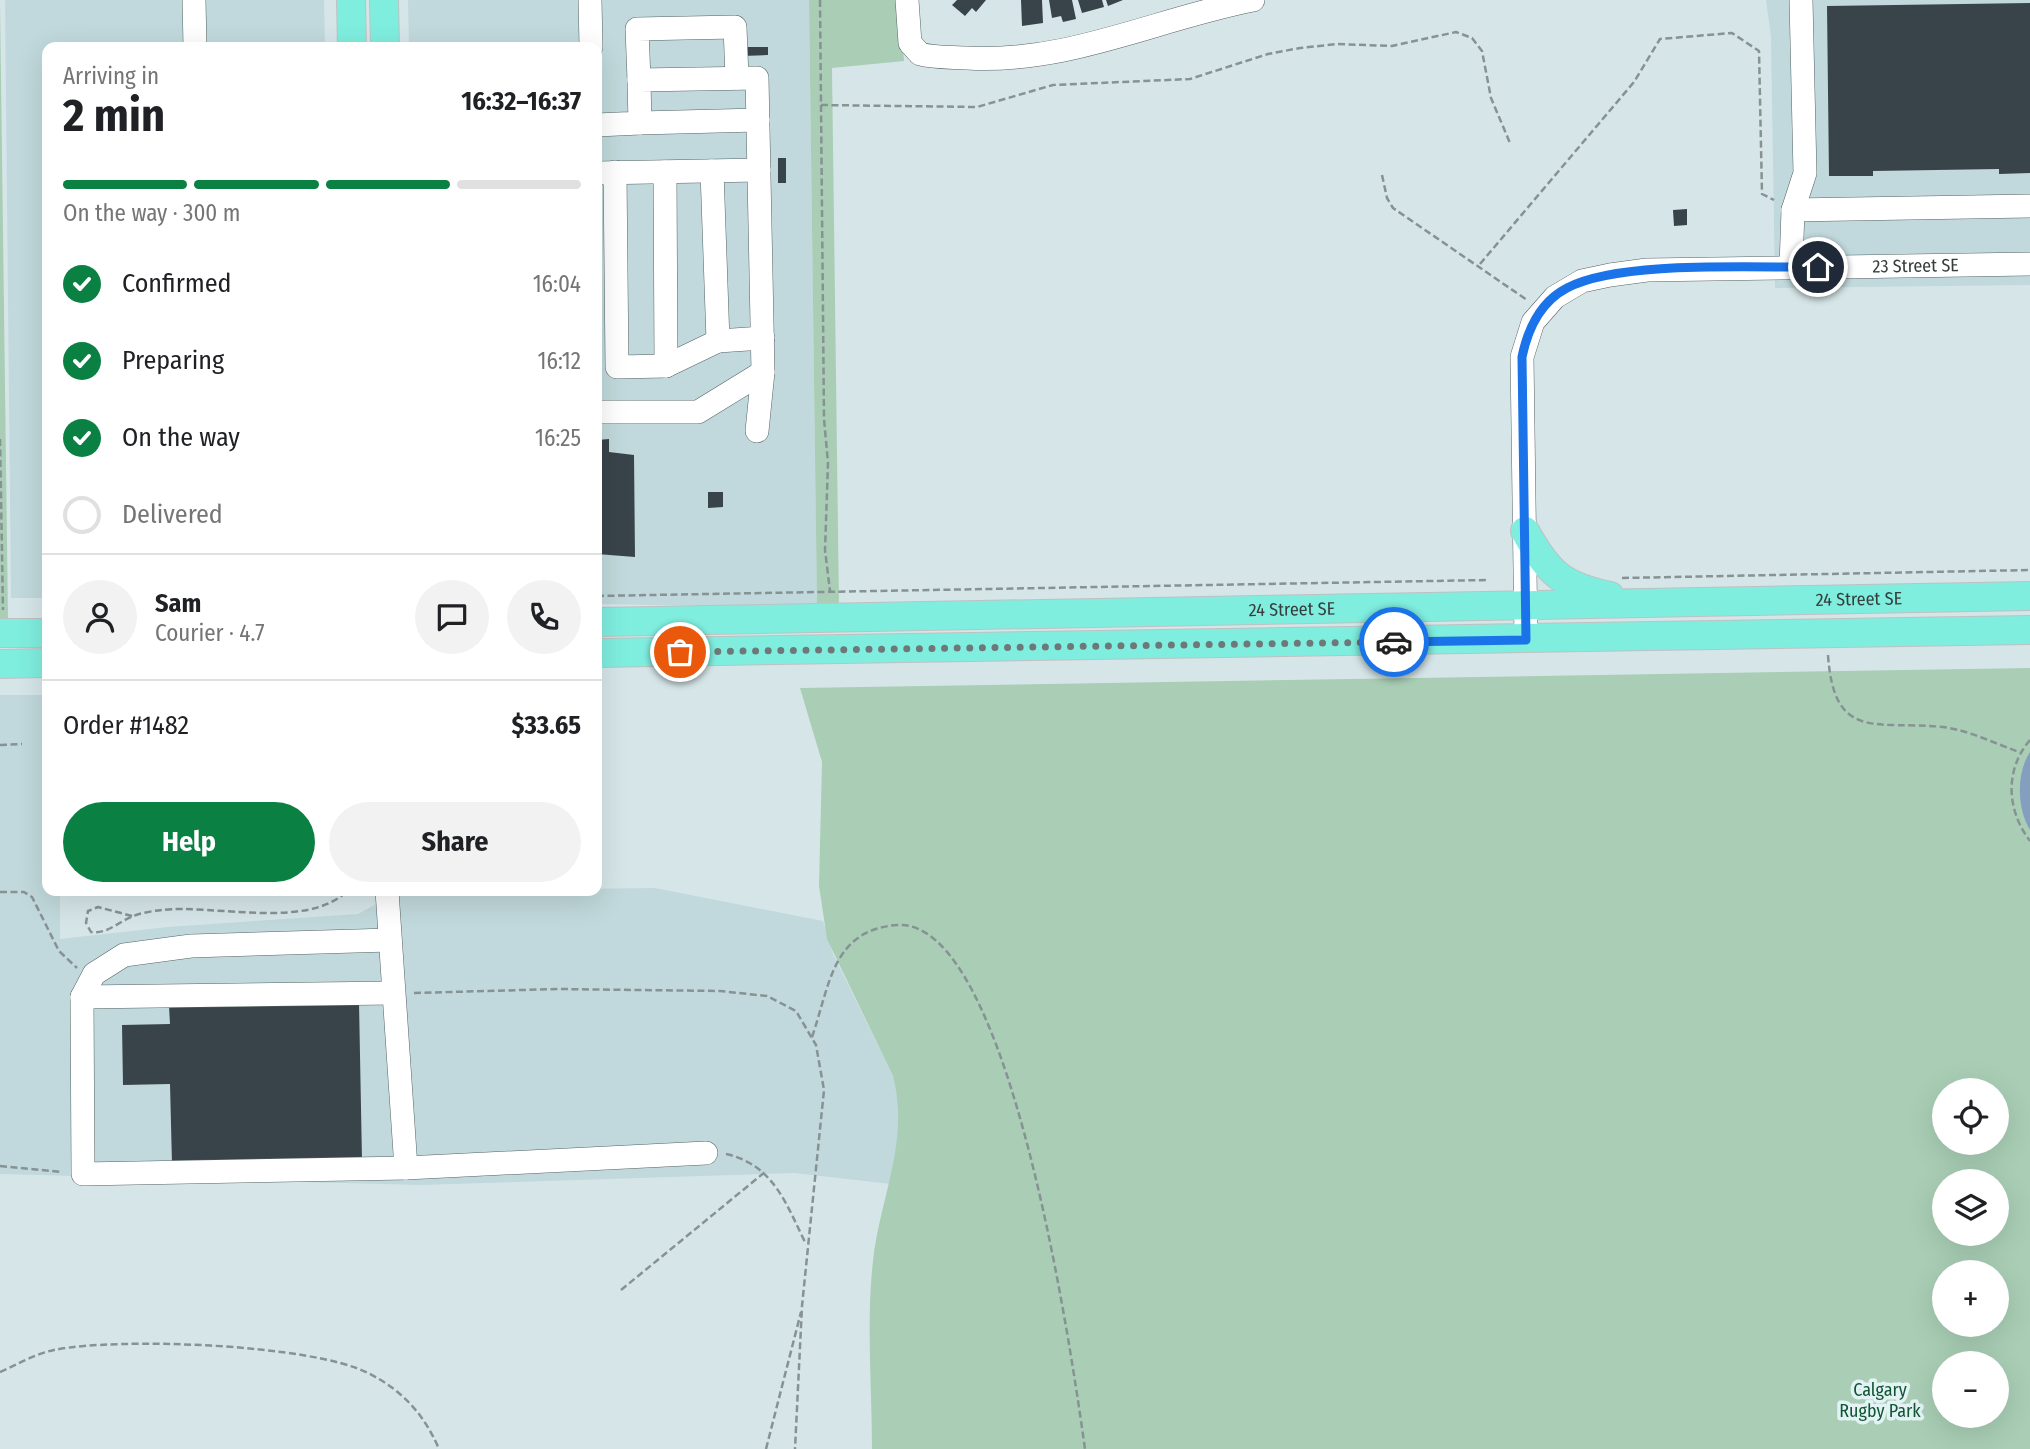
<!DOCTYPE html>
<html lang="en">
<head>
<meta charset="utf-8">
<style>
  :root { --surface:#fff; --page:#f2f2f2; --text:#202124; --muted:#757577; --line:#e0e0e0; --accent:#0b8043 }
  body { margin:0; font-family:"Fira Sans Condensed",sans-serif; background:var(--page); color:var(--text); height:100vh; display:flex; flex-direction:column; font-size:26px; white-space:nowrap }
  * { box-sizing:border-box; margin:0 }
  p { font-size:23px; color:var(--muted) }
  .icon { flex:none; width:38px; height:38px; fill:none; stroke:currentColor; stroke-width:2; stroke-linecap:round; stroke-linejoin:round }
  .map { position:relative; flex:1; overflow:hidden }
  .drawer { position:absolute; left:42px; top:42px; width:560px; height:854px; display:flex; flex-direction:column; background:var(--surface); border-radius:14px; box-shadow:0 7px 28px #0002 }
  .drawer>* { flex:none }
  .controls { position:absolute; left:1932px; top:1078px; display:grid; gap:14px }
  .controls a { display:grid; place-items:center; width:77px; height:77px; border-radius:50%; background:var(--surface); box-shadow:0 7px 28px #0002; font-size:35px }
  .pin { position:absolute; display:grid; place-items:center; width:60px; height:60px; color:#fff; margin:-30px; border:4px solid #fff; border-radius:50%; box-shadow:0 2px 7px #0007 }
  .courier { position:absolute; display:grid; place-items:center; width:70px; height:70px; margin:-35px; border:5px solid #1a73e8; border-radius:50%; background:#fff; color:#222; box-shadow:0 2px 9px #0007 }
  .overview em { font-style:normal; font-weight:700 }
  .overview div { display:flex; flex-direction:column-reverse }
  .overview { display:flex; align-items:center; justify-content:space-between; height:119px; padding:0 21px }
  h1 { font-size:46px; font-weight:700; line-height:52px }
  .bar { display:grid; grid-template-columns:repeat(4,1fr); gap:10px 7px; align-content:center; height:84px; padding:0 21px }
  .bar i { height:9px; border-radius:5px; background:var(--line) }
  .bar .current { background:var(--accent) }
  .bar p { grid-column:span 4 }
  .line { display:flex; align-items:center; gap:18px; padding:0 21px; border-top:2px solid var(--line) }
  .line div { flex:1 }
  .round { display:grid; place-items:center; flex:none; width:74px; height:74px; border-radius:37px; background:var(--page) }
  ol { padding:0 21px; list-style:none }
  li { display:flex; align-items:center; gap:21px; height:77px }
  li p { margin-inline-start:auto }
  li .icon { padding:7px; border-radius:50%; background:var(--accent); color:#fff; stroke-width:4 }
  li:last-child { color:var(--muted) }
  li i { width:38px; height:38px; border:4px solid var(--line); border-radius:50% }
  .action { display:flex; gap:14px; margin-top:auto; padding:14px 21px }
  .action a { flex:1; height:80px; border-radius:42px; background:var(--accent); color:#fff; font-size:28px; font-weight:700; line-height:80px; text-align:center }
  .action a+a { background:var(--page); color:var(--text) }
  .map>svg:first-child { display:block }
  .built { fill:#c1d9dc }
  .green { fill:#a9ceb5; fill-rule:evenodd }
  .water { fill:#849ebf }
  .building { fill:#39444a }
  .lines { fill:none; stroke-linecap:round; stroke-linejoin:round }
  .minor-casing { stroke:#556364; stroke-width:24 }
  .major-casing { stroke:#bfc1c1; stroke-width:30 }
  .path { stroke:#869293; stroke-width:2.5; stroke-dasharray:7 3.5; stroke-linecap:butt }
  .minor { stroke:#fff; stroke-width:23 }
  .major { stroke:#7feedf; stroke-width:28 }
  .done { stroke:#6e7879; stroke-width:7; stroke-dasharray:0 12.6 }
  .route { stroke:#1a73e8; stroke-width:9 }
  .labels { text-anchor:middle; dominant-baseline:central; stroke-width:7; stroke-linejoin:round; paint-order:stroke }
  .street-label { font-size:18px; fill:#363d3d; stroke:#e3f3f5 }
  .park-label { font-size:18px; fill:#153; stroke:#e3f3f5 }
</style>
</head>
<body>
<div class="map">
<svg width="2030" height="1449" viewBox="0 0 2030 1449">
  <rect width="100%" height="100%" fill="#d6e6e8"/>
  <!-- built -->
  <path class="built" d="M5 0H324L325 47H47V598H11Z
    M408 0H809L817 608 597 604V47H409Z
    M1766 0H2030V285L1775 288 1771 37Z
    M0 695H47V891H60V939L168 927 358 914 400 891 655 888 823 921 833 954 893 1076 899 1098 900 1123 891 1184 794 1173 421 1185 0 1174Z"/>
  <!-- green -->
  <path class="green" d="M0 0 8 618H0Z
    M809 0H899L904 61 832 68 839 607 817 608Z
    M2030 668V1449H872C872 1387 866 1322 873 1261 880 1197 910 1142 893 1076L827 939 819 886 822 762 800 688ZM1944 1090H1997V1143H1944ZM1944 1181H1997V1234H1944ZM1944 1272H1997V1325H1944ZM1944 1363H1997V1416H1944Z"/>
  <!-- water -->
  <path class="water" d="M2030 752V830C2017 809 2016 773 2030 752Z"/>
  <!-- building -->
  <path class="building" d="M957 0H986L976 12 972 8 965 16 952 5Z
    M1021 0H1042L1043 23 1022 26Z
    M1049 0H1072L1076 19 1063 22 1061 16 1052 18Z
    M1078 0H1102L1104 7 1082 13Z
    M1106 0H1123L1108 6Z
    M2030 3V173L1999 174V169L1873 171V176H1829L1827 6Z
    M742 47H768V55L742 56Z
    M778 158H786V183H778Z
    M1687 209V225L1674 226 1673 210Z
    M609 439V452L634 455 635 557 597 554V440Z
    M708 492H723V507L708 508Z
    M359 1002 362 1161 172 1164 170 1084 123 1085 122 1025 170 1024 169 1006Z"/>
  <g class="lines">
    <defs>
      <g id="minor">
        <path d="M194 0 195 47"/>
        <path d="M590 0 591 47"/>
        <path d="M907 0 910 43 920 54C935 58 952 57 967 58 1067 64 1156 19 1253 0"/>
        <path d="M639 80 637 29 735 27 737 78"/>
        <path d="M640 123 758 120"/>
        <path d="M597 125 640 123 639 80 757 78 763 372 698 412H597"/>
        <path d="M712 171 718 341 763 338"/>
        <path d="M615 172 617 367 666 366"/>
        <path d="M665 172 666 366 718 341"/>
        <path d="M597 173 759 170"/>
        <path d="M1793 210 2030 206"/>
        <path d="M1791 267 1793 210 1805 173 1801 0"/>
        <path d="M757 431 763 372"/>
        <path id="s1" d="M1526 640 1522 357 1533 322 1555 297 1582 281 1610 275 1647 270 2030 264"/>
        <path d="M387 891 406 1168"/>
        <path d="M390 940 191 946 124 955 94 974 82 997 83 1174 406 1168 706 1153"/>
        <path d="M82 997 393 993"/>
      </g>
      <g id="major">
        <path d="M351 0 352 47"/>
        <path d="M384 0 385 47"/>
        <path d="M1525 531C1548 573 1562 586 1610 596"/>
        <path id="s2" d="M597 622 2030 596"/>
        <path d="M0 633H47"/>
        <path d="M597 653 2030 630"/>
        <path d="M0 664 47 663"/>
      </g>
    </defs>
    <!-- minor casing -->
    <use href="#minor" class="minor-casing"/>
    <!-- major casing -->
    <use href="#major" class="major-casing"/>
    <!-- path -->
    <path class="path" d="M820 0 824 419 828 463 825 550 830 591
      M821 105 977 107 1053 85 1190 79 1268 54 1300 48 1338 44 1392 46 1456 32 1472 38 1482 51 1491 98 1510 143
      M1382 175 1387 198 1393 208 1527 300
      M1480 264 1634 82 1660 39 1732 33 1759 51 1762 194 1774 200
      M0 439 3 610
      M1622 578 2030 570
      M597 596 1486 580
      M1828 655C1834 743 1877 720 1943 727 1968 730 1996 744 2019 752
      M2030 740C2004 770 2007 811 2030 841
      M0 745 22 744
      M0 892H24L32 897 59 951 77 968
      M132 916 98 907 88 911 86 923 91 932C107 934 117 923 131 917 140 913 152 911 162 910 213 904 308 930 347 891
      M414 993 558 989 720 991 767 996 796 1011 816 1045 824 1090 802 1306 795 1449
      M812 1037C830 985 832 930 897 925 1011 917 1073 1364 1085 1449
      M726 1154C774 1165 786 1204 806 1244
      M0 1166 62 1172
      M621 1290 765 1172
      M0 1372C18 1364 35 1354 54 1350 118 1337 311 1344 368 1373 402 1390 424 1414 439 1449
      M766 1449 801 1312"/>
    <!-- minor -->
    <use href="#minor" class="minor"/>
    <!-- major -->
    <use href="#major" class="major"/>
  </g>
  <g class="lines">
    <!-- done -->
    <path class="done" d="M680 652 1394 642"/>
    <!-- route -->
    <path class="route" d="M1394 642 1526 640 1522 357C1528 328 1540 302 1567 288 1619 260 1755 268 1818 267"/>
  </g>
  <g class="labels">
    <!-- street labels -->
    <g class="street-label">
      <text stroke="none"><textPath href="#s1" startOffset="719">23 Street SE</textPath></text>
      <text stroke="none"><textPath href="#s2" startOffset="1262">24 Street SE</textPath></text>
      <text stroke="none"><textPath href="#s2" startOffset="695">24 Street SE</textPath></text>
    </g>
    <!-- park labels -->
    <g class="park-label">
      <text x="1880" y="1390">Calgary<tspan x="1880" dy="21">Rugby Park</tspan></text>
    </g>
  </g>
</svg>
<div class="controls">
<a><svg class="icon" aria-label="locate" viewBox="0 0 24 24"><circle cx="12" cy="12" r="6"/><path d="M12 2v4M12 18v4M2 12h4M18 12h4"/></svg></a>
<a><svg class="icon" aria-label="layers" viewBox="0 0 24 24"><path d="M12 4l9 5-9 5-9-5zM3 14l9 5 9-5"/></svg></a>
<a>+</a>
<a>−</a>
</div>
<div class="pin" style="left:680px;top:652px;background:#ea580c"><svg class="icon" aria-label="bag" viewBox="0 0 24 24"><path d="M5 8h14l-1 12H6zM9 8a3 3 0 0 1 6 0"/></svg></div>
<div class="pin" style="left:1818px;top:267px;background:#1f2937"><svg class="icon" aria-label="home" viewBox="0 0 24 24"><path d="M3 11l9-7 9 7M6 9v11h12V9"/></svg></div>
<div class="courier" style="left:1394px;top:642px"><svg class="icon" aria-label="car" viewBox="0 0 24 24"><path d="M5 17H2v-5l4-1 3-4h7l3 4 3 1v5h-3M9 17h6M6 11h13"/><circle cx="7" cy="17" r="2"/><circle cx="17" cy="17" r="2"/></svg></div>
<section class="drawer">
<div class="overview"><div><h1>2 min</h1><p>Arriving in</p></div><em>16:32–16:37</em></div>
<div class="bar"><i class="current"></i><i class="current"></i><i class="current"></i><i></i><p>On the way · 300 m</p></div>
<ol>
<li><svg class="icon" aria-label="check" viewBox="0 0 24 24"><path d="M5 12l5 5 9-10"/></svg>Confirmed<p>16:04</p></li>
<li><svg class="icon" aria-label="check" viewBox="0 0 24 24"><path d="M5 12l5 5 9-10"/></svg>Preparing<p>16:12</p></li>
<li><svg class="icon" aria-label="check" viewBox="0 0 24 24"><path d="M5 12l5 5 9-10"/></svg>On the way<p>16:25</p></li>
<li><i></i>Delivered</li>
</ol>
<div class="line" style="height:126px"><a class="round"><svg class="icon" aria-label="person" viewBox="0 0 24 24"><circle cx="12" cy="8" r="4"/><path d="M4 21q1-7 8-7t8 7"/></svg></a><div><b>Sam</b><p>Courier · 4.7</p></div><a class="round"><svg class="icon" aria-label="chat" viewBox="0 0 24 24"><path d="M4 5h16v11H9l-5 4z"/></svg></a><a class="round"><svg class="icon" aria-label="phone" viewBox="0 0 24 24"><path d="M5 4h4l2 5-3 2q2 4 5 5l2-3 5 2v4C11 20 4 13 5 4z"/></svg></a></div>
<div class="line" style="height:91px"><div>Order #1482</div><b>$33.65</b></div>
<div class="action"><a>Help</a><a>Share</a></div>
</section>
</div>
</body>
</html>
